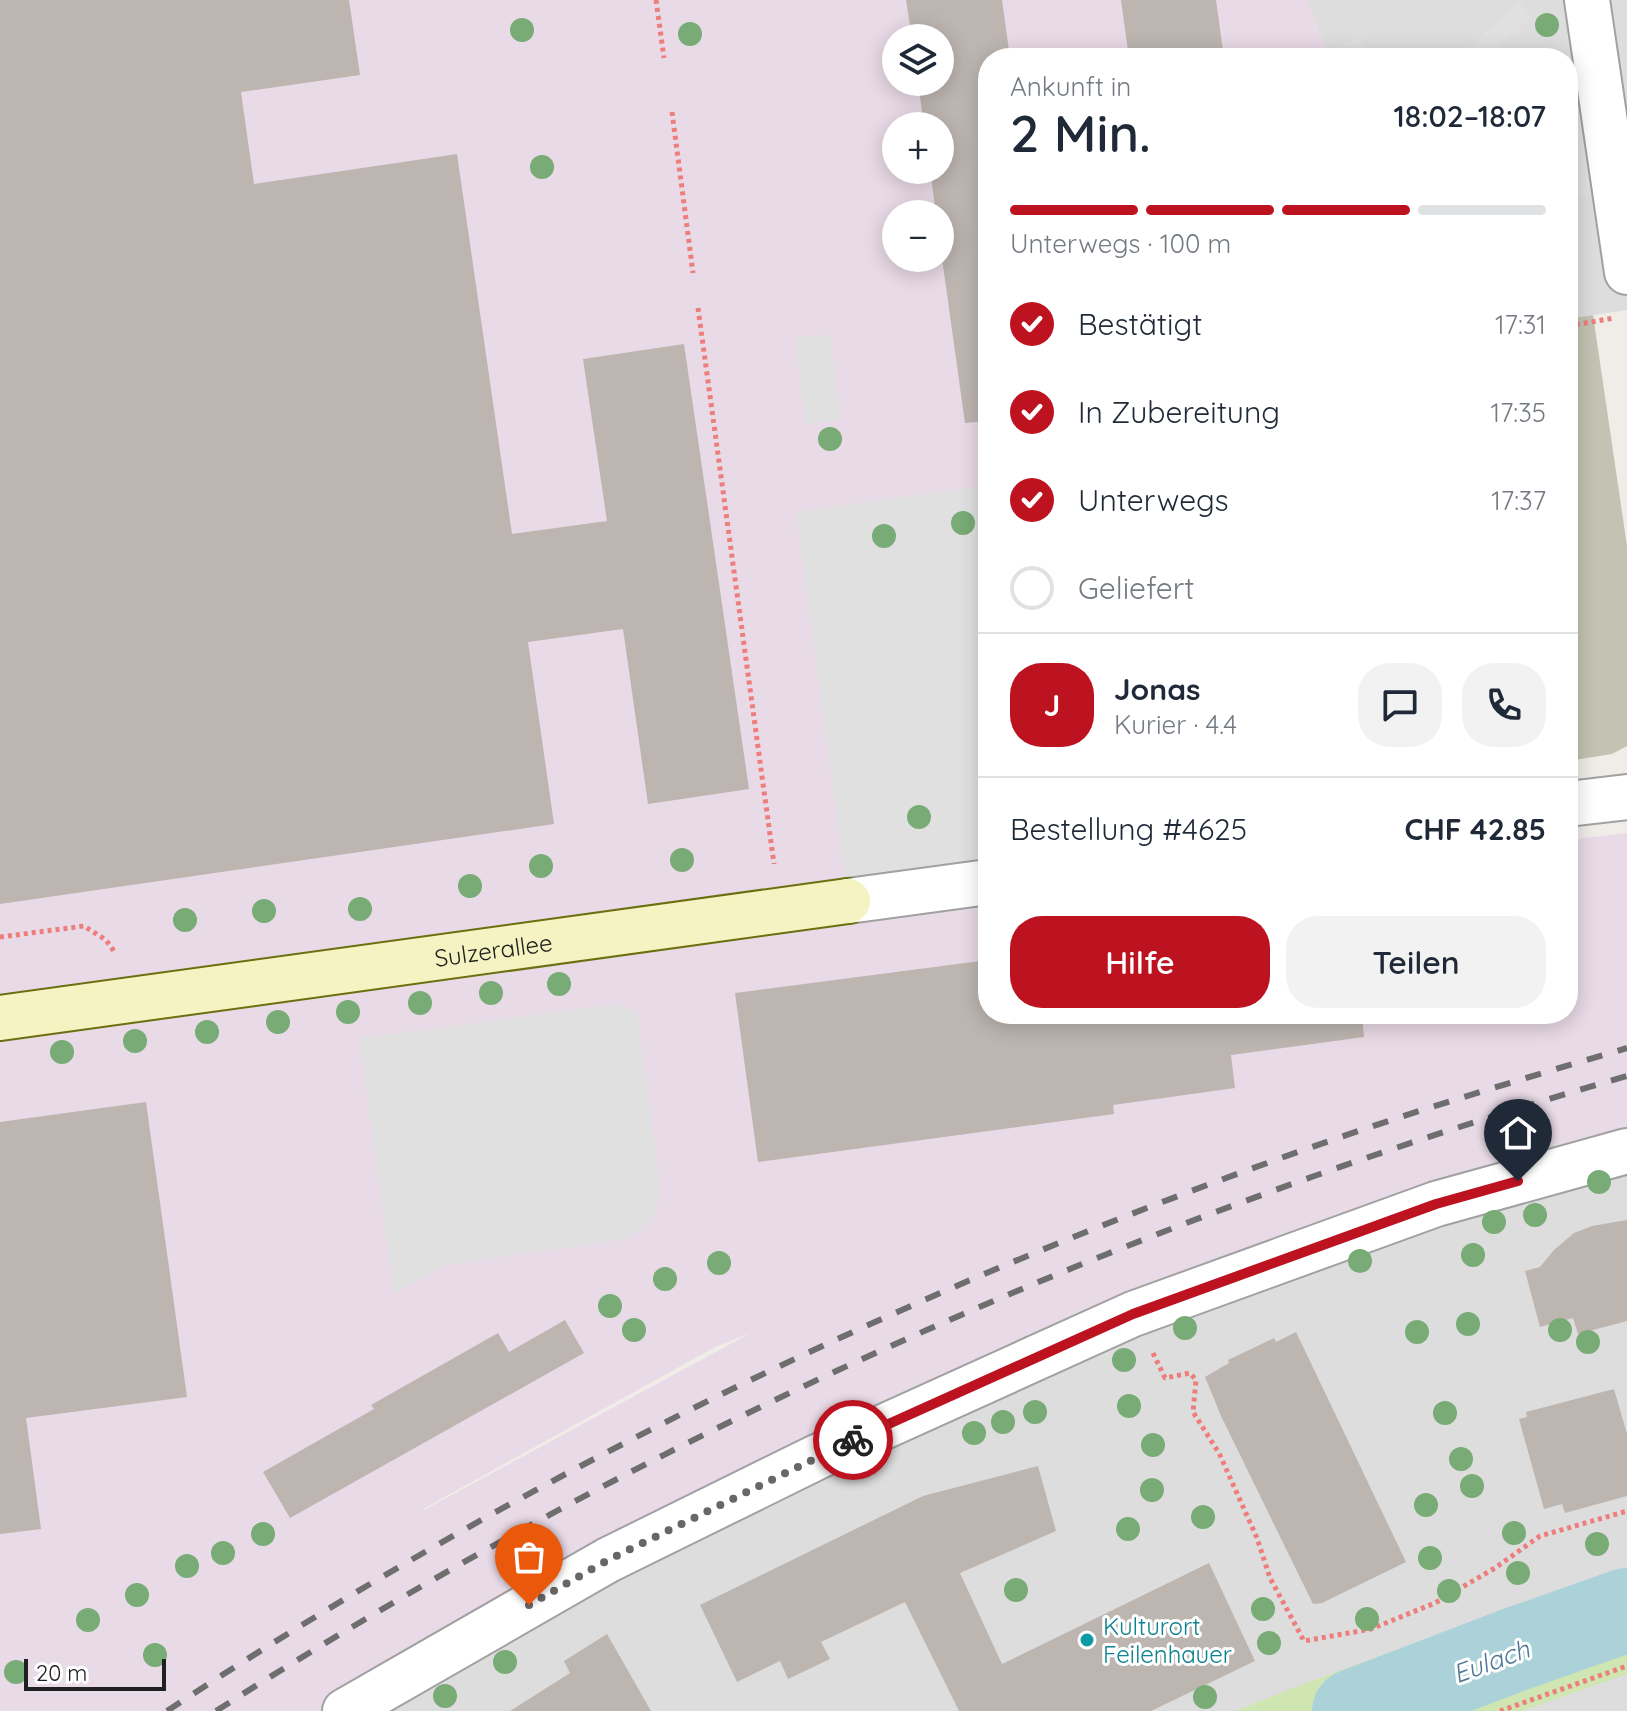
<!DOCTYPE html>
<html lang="de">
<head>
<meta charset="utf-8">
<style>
  :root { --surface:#fff; --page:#f2f2f3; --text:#1f2937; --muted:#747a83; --line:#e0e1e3; --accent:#bd1320 }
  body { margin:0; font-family:Quicksand,sans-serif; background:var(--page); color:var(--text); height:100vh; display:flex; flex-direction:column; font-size:30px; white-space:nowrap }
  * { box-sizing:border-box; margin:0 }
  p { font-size:26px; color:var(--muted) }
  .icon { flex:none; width:44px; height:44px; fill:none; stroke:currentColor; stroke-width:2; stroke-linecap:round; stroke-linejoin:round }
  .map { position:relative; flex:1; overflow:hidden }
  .side { position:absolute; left:978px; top:48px; width:600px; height:976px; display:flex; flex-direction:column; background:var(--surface); border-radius:32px; box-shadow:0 4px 20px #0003 }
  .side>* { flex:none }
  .controls { position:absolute; left:882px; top:24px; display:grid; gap:16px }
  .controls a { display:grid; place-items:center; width:72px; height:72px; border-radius:50%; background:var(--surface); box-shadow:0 4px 20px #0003; font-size:40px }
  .scale { position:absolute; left:24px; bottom:20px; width:142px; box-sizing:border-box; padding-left:8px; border:4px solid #202020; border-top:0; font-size:22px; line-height:28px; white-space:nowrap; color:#202020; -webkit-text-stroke:6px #fff; paint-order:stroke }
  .pin { position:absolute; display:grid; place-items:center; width:68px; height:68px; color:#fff; margin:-82px -34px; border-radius:50% 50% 50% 0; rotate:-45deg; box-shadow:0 0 8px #0007 }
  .pin .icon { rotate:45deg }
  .courier { position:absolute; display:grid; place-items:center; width:80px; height:80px; margin:-40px; border:6px solid #bd1320; border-radius:50%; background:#fff; color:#222; box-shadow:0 2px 10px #0007 }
  .headline em { font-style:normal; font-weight:600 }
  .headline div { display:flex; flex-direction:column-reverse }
  .headline { display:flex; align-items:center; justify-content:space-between; height:136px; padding:0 32px }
  h1 { font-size:52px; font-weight:600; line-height:60px }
  .bar { display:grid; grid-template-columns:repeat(4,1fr); gap:12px 8px; align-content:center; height:96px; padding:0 32px }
  .bar i { height:10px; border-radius:6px; background:var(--line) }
  .bar .selected { background:var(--accent) }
  .bar p { grid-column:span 4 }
  .line { display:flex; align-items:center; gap:20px; padding:0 32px; border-top:2px solid var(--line) }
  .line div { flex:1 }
  .round { display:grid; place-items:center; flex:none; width:84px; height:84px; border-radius:32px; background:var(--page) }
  ol { padding:0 32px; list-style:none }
  li { display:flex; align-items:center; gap:24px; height:88px }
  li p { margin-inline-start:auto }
  li .icon { padding:8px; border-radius:50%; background:var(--accent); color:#fff; stroke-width:4 }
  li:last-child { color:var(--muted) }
  li i { width:44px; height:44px; border:4px solid var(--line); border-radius:50% }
  .action { display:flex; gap:16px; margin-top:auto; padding:16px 32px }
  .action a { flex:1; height:92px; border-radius:32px; background:var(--accent); color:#fff; font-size:32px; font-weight:600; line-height:92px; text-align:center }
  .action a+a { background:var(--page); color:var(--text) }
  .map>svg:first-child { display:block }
  .residential { fill:#dedddd }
  .industrial { fill:#e8dae6; fill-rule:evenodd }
  .construction { fill:#c4c2b3 }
  .grass { fill:#cfe5b2 }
  .parking { fill:#e0e0e0 }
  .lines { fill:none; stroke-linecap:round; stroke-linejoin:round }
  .river { stroke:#acd2d9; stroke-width:84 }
  .building { fill:#bdb5b0 }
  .minor-casing { stroke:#a1a1a1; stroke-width:48 }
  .secondary-casing { stroke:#6c6f0f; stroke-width:48 }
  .path { stroke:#ed7e7b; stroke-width:5; stroke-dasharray:4 4; stroke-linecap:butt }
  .minor { stroke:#fff; stroke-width:44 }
  .secondary { stroke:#f4f3c1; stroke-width:44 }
  .rail { stroke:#6e6e6e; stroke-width:6; stroke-dasharray:16 16; stroke-linecap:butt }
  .tree { fill:#78ab75 }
  .done { stroke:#696766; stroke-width:8; stroke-dasharray:0 14.4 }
  .route { stroke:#bd1320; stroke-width:10 }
  .culture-dot { fill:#0f9aa8; stroke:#fff; stroke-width:3 }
  .labels { text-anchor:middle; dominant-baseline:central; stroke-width:6; stroke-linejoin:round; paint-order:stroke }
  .street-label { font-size:24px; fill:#202020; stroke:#fff }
  .culture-label { font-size:24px; fill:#0d838f; stroke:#fff; text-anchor:start }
  .water-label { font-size:26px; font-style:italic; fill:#4e7898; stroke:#fff }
</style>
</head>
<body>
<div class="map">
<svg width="1627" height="1711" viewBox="0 0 1627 1711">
  <rect width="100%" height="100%" fill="#f0ece7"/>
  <!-- residential -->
  <path class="residential" d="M1307 0H1627V310L1568 319V58H1329Z
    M1627 1131V1711H325L480 1608 824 1432Z"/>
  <!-- industrial -->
  <path class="industrial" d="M0 0H1307L1329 58H988V1014H1568V840L1627 833V1131L824 1432 480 1608 325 1711H0ZM896 38H940V82H896ZM896 126H940V170H896ZM896 214H940V258H896ZM751 1333 424 1510 423 1509 715 1347Z"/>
  <!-- construction -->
  <path class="construction" d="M1593 315 1627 546V746L1612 754 1568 761V319Z"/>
  <!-- grass -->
  <path class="grass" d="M1627 1567V1674L1522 1711H1236L1292 1688Z"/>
  <!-- parking -->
  <path class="parking" d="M1518 0 1532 18 1485 58H1451L1469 48Z
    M1360 37 1370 58H1329L1327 52Z
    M1581 115 1592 196 1568 199V117Z
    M830 335 841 420 805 424 795 337Z
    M988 486V882L848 901 796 511Z
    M619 1004 637 1013 661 1192 653 1220 625 1239 446 1265 394 1294 359 1038Z"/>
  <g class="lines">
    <!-- river -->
    <path class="river" d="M1354 1711 1516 1649 1627 1610"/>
  </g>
  <!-- building -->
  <path class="building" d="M0 0H349L360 75 241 92 254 184 457 154 512 534 607 521 583 359 684 344 749 789 648 804 623 629 528 642 554 824 0 904Z
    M906 0H1002L1010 58H988V421L965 423 940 244V214H936L930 170H940V126H924L918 82H940V38H912Z
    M1121 0H1216L1224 58H1129Z
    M988 960V1014H1362L1364 1037 1231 1055 1235 1088 1113 1105 1114 1114 758 1162 735 993Z
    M146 1102 187 1397 26 1418 41 1529 0 1534V1122Z
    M1627 1220V1321L1578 1334 1573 1318 1540 1327 1525 1271 1540 1267 1554 1250 1574 1233 1592 1226Z
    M565 1320 584 1353 290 1518 263 1472 374 1409 371 1405 498 1333 509 1352Z
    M1296 1332 1406 1562 1322 1603 1313 1604 1221 1416 1205 1377 1229 1363 1228 1360 1274 1338 1276 1342Z
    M1614 1389 1627 1434V1496L1565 1513 1562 1504 1544 1509 1519 1419 1527 1417 1526 1412Z
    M1038 1466 1056 1531 960 1573 1002 1664 1209 1563 1255 1661 1151 1711H959L905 1602 821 1642 830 1659 788 1679 780 1661 737 1682 700 1605 923 1496Z
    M607 1634 651 1711H510L570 1673 564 1661Z"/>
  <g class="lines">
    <defs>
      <path id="minor" d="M1587 0 1627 272
        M1568 804 1627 797
        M848 901 988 882
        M345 1711 608 1560 817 1457 1133 1314 1436 1204 1627 1151"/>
      <g id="secondary">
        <path id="s1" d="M0 1018 848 901"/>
      </g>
    </defs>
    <!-- minor casing -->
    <use href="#minor" class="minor-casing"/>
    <!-- secondary casing -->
    <use href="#secondary" class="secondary-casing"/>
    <!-- path -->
    <path class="path" d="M656 0 664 58
      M672 112 693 273
      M698 308 774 864
      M1568 326 1614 318
      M0 937 84 926 106 940 116 954
      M1153 1353 1165 1378 1190 1373 1196 1380 1193 1412 1219 1453 1257 1538 1270 1578 1304 1641 1371 1629 1435 1603 1495 1568 1540 1536 1627 1511
      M1500 1711 1627 1666"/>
    <!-- minor -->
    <use href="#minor" class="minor"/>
    <!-- secondary -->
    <use href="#secondary" class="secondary"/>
    <!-- rail -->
    <path class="rail" d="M167 1711C538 1466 944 1272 1364 1129 1451 1100 1539 1074 1627 1048
      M216 1711C653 1432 1129 1219 1627 1076"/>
  </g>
  <!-- trees -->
  <g class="tree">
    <circle cx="1547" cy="25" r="12"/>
    <circle cx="522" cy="30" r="12"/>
    <circle cx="690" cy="34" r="12"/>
    <circle cx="542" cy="167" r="12"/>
    <circle cx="830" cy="439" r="12"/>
    <circle cx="963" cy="523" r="12"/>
    <circle cx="884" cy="536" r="12"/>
    <circle cx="919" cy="817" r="12"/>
    <circle cx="682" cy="860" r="12"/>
    <circle cx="541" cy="866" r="12"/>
    <circle cx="470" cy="886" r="12"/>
    <circle cx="360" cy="909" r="12"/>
    <circle cx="264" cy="911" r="12"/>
    <circle cx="185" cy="920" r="12"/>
    <circle cx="559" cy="984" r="12"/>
    <circle cx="491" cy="993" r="12"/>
    <circle cx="420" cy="1003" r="12"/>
    <circle cx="348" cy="1012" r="12"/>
    <circle cx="278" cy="1022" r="12"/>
    <circle cx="207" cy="1032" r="12"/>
    <circle cx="135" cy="1041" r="12"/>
    <circle cx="62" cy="1052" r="12"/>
    <circle cx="1599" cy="1182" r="12"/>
    <circle cx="1535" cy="1215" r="12"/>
    <circle cx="1494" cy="1222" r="12"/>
    <circle cx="1473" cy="1255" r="12"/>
    <circle cx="1360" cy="1261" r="12"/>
    <circle cx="719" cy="1263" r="12"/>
    <circle cx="665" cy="1279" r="12"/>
    <circle cx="610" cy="1306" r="12"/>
    <circle cx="1468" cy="1324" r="12"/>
    <circle cx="1185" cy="1328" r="12"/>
    <circle cx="634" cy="1330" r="12"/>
    <circle cx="1560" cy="1330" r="12"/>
    <circle cx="1417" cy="1332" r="12"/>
    <circle cx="1588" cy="1342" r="12"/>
    <circle cx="1124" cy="1360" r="12"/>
    <circle cx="1129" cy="1406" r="12"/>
    <circle cx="1035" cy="1412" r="12"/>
    <circle cx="1445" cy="1413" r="12"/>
    <circle cx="1003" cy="1422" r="12"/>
    <circle cx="974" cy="1433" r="12"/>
    <circle cx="1153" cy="1445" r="12"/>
    <circle cx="1461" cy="1459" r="12"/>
    <circle cx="1472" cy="1486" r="12"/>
    <circle cx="1152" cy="1490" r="12"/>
    <circle cx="1426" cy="1505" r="12"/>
    <circle cx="1203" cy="1517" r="12"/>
    <circle cx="1128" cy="1529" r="12"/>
    <circle cx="1514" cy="1533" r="12"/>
    <circle cx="263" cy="1534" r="12"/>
    <circle cx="1597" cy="1544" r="12"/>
    <circle cx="223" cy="1553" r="12"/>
    <circle cx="1430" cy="1558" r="12"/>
    <circle cx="187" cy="1566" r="12"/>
    <circle cx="1518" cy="1573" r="12"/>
    <circle cx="1016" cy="1590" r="12"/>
    <circle cx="1449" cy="1591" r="12"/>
    <circle cx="137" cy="1595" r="12"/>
    <circle cx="1263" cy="1609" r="12"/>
    <circle cx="1367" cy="1619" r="12"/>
    <circle cx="88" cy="1620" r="12"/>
    <circle cx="1269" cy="1643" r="12"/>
    <circle cx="155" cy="1655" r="12"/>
    <circle cx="505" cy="1662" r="12"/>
    <circle cx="16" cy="1672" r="12"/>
    <circle cx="445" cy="1696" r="12"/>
    <circle cx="1205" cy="1697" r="12"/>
  </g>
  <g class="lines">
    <!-- done -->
    <path class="done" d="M529 1605 608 1560 853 1440"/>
    <!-- route -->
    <path class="route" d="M853 1440 1133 1314 1436 1204 1518 1181"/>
  </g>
  <!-- markers -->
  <circle class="culture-dot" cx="1087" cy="1640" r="8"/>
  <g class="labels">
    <!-- street labels -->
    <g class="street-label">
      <text stroke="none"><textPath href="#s1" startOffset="498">Sulzerallee</textPath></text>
    </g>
    <!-- culture labels -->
    <g class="culture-label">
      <text x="1103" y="1626">Kulturort<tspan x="1103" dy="28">Feilenhauer</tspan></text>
    </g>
    <!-- water labels -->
    <g class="water-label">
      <text transform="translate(1491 1661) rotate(-20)">Eulach</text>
    </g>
  </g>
</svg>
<div class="controls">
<a><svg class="icon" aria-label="layers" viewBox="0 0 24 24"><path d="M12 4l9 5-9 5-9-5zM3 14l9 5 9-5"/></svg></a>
<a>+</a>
<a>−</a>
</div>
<div class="scale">20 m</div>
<div class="pin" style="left:529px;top:1605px;background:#ea580c"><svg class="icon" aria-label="bag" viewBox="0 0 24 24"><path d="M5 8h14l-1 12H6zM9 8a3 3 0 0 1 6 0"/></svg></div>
<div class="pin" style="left:1518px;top:1181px;background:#1f2937"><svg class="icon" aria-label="home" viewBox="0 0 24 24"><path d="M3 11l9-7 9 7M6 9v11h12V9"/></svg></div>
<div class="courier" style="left:853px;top:1440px"><svg class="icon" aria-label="bike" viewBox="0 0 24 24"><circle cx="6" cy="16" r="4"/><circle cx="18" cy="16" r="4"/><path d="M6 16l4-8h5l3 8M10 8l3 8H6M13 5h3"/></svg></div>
<section class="side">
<div class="headline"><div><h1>2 Min.</h1><p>Ankunft in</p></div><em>18:02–18:07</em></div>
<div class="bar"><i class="selected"></i><i class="selected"></i><i class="selected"></i><i></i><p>Unterwegs · 100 m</p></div>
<ol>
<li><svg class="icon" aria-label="check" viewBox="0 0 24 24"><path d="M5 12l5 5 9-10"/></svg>Bestätigt<p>17:31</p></li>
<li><svg class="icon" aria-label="check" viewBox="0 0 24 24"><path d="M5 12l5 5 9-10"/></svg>In Zubereitung<p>17:35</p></li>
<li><svg class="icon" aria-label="check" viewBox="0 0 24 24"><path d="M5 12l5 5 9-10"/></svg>Unterwegs<p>17:37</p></li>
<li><i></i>Geliefert</li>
</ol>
<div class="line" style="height:144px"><b class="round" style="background:var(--accent);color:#fff">J</b><div><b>Jonas</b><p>Kurier · 4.4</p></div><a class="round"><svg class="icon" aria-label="chat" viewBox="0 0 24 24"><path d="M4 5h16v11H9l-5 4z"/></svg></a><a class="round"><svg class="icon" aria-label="phone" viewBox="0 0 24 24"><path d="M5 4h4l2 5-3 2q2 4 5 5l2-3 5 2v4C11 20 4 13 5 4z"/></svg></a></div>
<div class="line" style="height:104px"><div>Bestellung #4625</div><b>CHF 42.85</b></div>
<div class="action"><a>Hilfe</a><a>Teilen</a></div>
</section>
</div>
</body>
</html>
